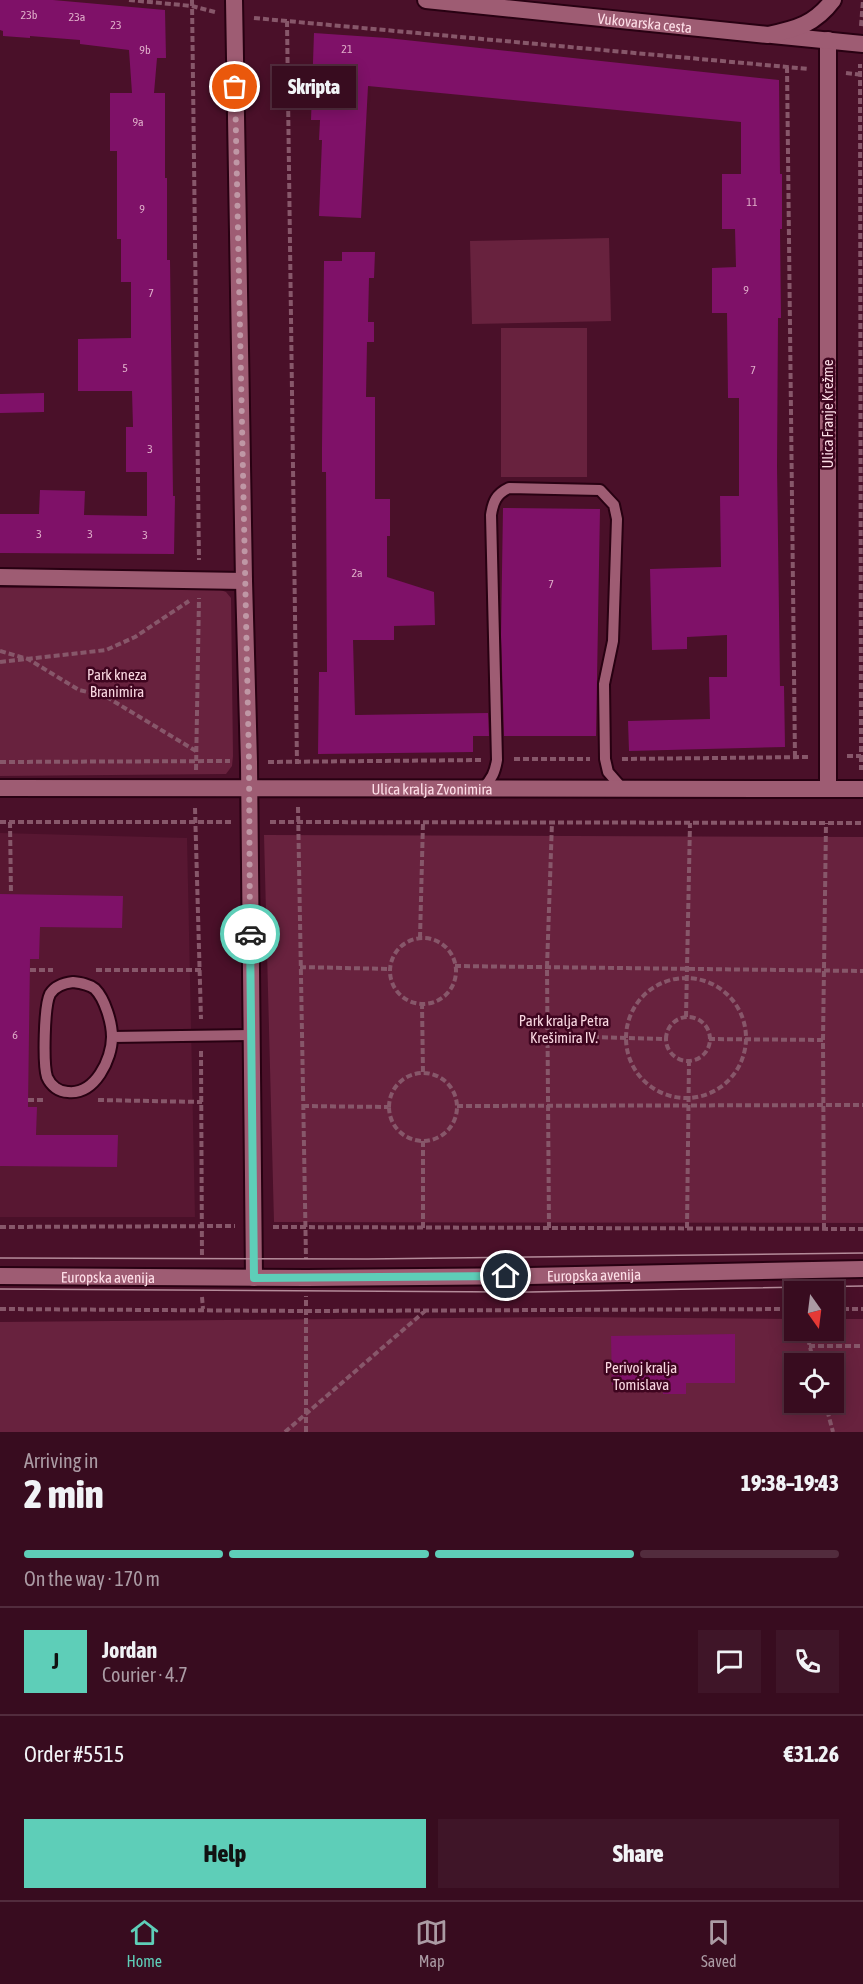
<!DOCTYPE html>
<html lang="en">
<head>
<meta charset="utf-8">
<style>
  :root { --surface:#380c1f; --page:#3f1528; --text:#f1f3f6; --muted:#ab9ba4; --line:#522c3d; --accent:#5eceb8 }
  body { margin:0; font-family:"Asap Condensed",sans-serif; background:var(--page); color:var(--text); height:100vh; display:flex; flex-direction:column; font-size:22px; white-space:nowrap }
  * { box-sizing:border-box; margin:0 }
  p { font-size:20px; color:var(--muted) }
  .icon { flex:none; width:33px; height:33px; fill:none; stroke:currentColor; stroke-width:2; stroke-linecap:round; stroke-linejoin:round }
  .map { position:relative; height:1432px; overflow:hidden }
  .side { display:flex; flex-direction:column; background:var(--surface); flex:1 }
  .side>* { flex:none }
  .needle { width:39px; rotate:166deg }
  .tools { position:absolute; left:784px; top:1281px; display:grid; gap:12px }
  .tools a { display:grid; place-items:center; width:60px; height:60px; border-radius:0px; background:var(--surface); box-shadow:0 3px 15px #0003,0 0 0 2px var(--line); font-size:30px }
  .pin { position:absolute; display:grid; place-items:center; width:51px; height:51px; color:#fff; margin:-26px; border:3px solid #fff; border-radius:50%; box-shadow:0 2px 6px #0007 }
  .courier { position:absolute; display:grid; place-items:center; width:60px; height:60px; margin:-30px; border:4px solid #5eceb8; border-radius:50%; background:#fff; color:#222; box-shadow:0 2px 8px #0007 }
  .bubble { position:absolute; height:42px; border-radius:0px; background:var(--surface); box-shadow:0 3px 15px #0003,0 0 0 2px var(--line); font-size:20px; font-weight:800; line-height:42px; text-align:center }
  .overview em { font-style:normal; font-weight:800 }
  .overview div { display:flex; flex-direction:column-reverse }
  .overview { display:flex; align-items:center; justify-content:space-between; height:102px; padding:0 24px }
  h1 { font-size:39px; font-weight:800; line-height:45px }
  .bar { display:grid; grid-template-columns:repeat(4,1fr); gap:9px 6px; align-content:center; height:72px; padding:0 24px }
  .bar i { height:8px; border-radius:4px; background:var(--line) }
  .bar .selected { background:var(--accent) }
  .bar p { grid-column:span 4 }
  .line { display:flex; align-items:center; gap:15px; padding:0 24px; border-top:2px solid var(--line) }
  .line div { flex:1 }
  .round { display:grid; place-items:center; flex:none; width:63px; height:63px; border-radius:0px; background:var(--page) }
  .button { display:flex; gap:12px; margin-top:auto; padding:12px 24px }
  .button a { flex:1; height:69px; border-radius:0px; background:var(--accent); color:#111; font-size:24px; font-weight:800; line-height:69px; text-align:center }
  .button a+a { background:var(--page); color:var(--text) }
  .dock { display:flex; justify-content:space-around; align-items:center; height:84px; border-top:2px solid var(--line); background:var(--surface); font-size:16px; color:var(--muted) }
  .dock a { display:grid; justify-items:center; gap:3px }
  .dock .selected { color:var(--accent) }
  .map>svg:first-child { display:block }
  .built { fill:#581732 }
  .green { fill:#68223e; fill-rule:evenodd }
  .building { fill:#7f1168 }
  .lines { fill:none; stroke-linecap:round; stroke-linejoin:round }
  .service-casing { stroke:#280112; stroke-width:14 }
  .minor-casing { stroke:#280112; stroke-width:20 }
  .tertiary-casing { stroke:#280112; stroke-width:20 }
  .secondary-casing { stroke:#280112; stroke-width:20 }
  .path { stroke:#87576a; stroke-width:4; stroke-dasharray:6 3; stroke-linecap:butt }
  .service { stroke:#9e5c73; stroke-width:10 }
  .minor { stroke:#9e5c73; stroke-width:16 }
  .tertiary { stroke:#9e5c73; stroke-width:16 }
  .secondary { stroke:#9e5c73; stroke-width:16 }
  .tram { stroke:#b58b9a; stroke-width:1.5 }
  .done { stroke:#bf97a5; stroke-width:6; stroke-dasharray:0 10.8 }
  .route { stroke:#5eceb8; stroke-width:8 }
  .labels { text-anchor:middle; dominant-baseline:central; stroke-width:5; stroke-linejoin:round; paint-order:stroke }
  .number-label { font-size:12px; fill:#deacc8 }
  .street-label { font-size:15px; fill:#fedfe8; stroke:#3e051f }
  .park-label { font-size:15px; fill:#f9d7e1; stroke:#3e051f }
</style>
</head>
<body>
<div class="map">
<svg width="863" height="1432" viewBox="0 0 863 1432">
  <rect width="100%" height="100%" fill="#4a1029"/>
  <!-- built -->
  <path class="built" d="M0 833 187 838 195 1217H0Z"/>
  <!-- green -->
  <path class="green" d="M609 238 611 321 472 324 470 241Z
    M501 328H587V477H501Z
    M0 588 218 589 226 592 231 598 233 756 232 766 226 774 0 776Z
    M264 835 863 837V1223L274 1222Z
    M575 1317 795 1319V1330H834V1319H863V1432H0V1322ZM795 1364H834V1402H795Z"/>
  <!-- building -->
  <path class="building" d="M0 0H53L165 10 166 58H157L154 93H165V178H167V260H170L173 496H175L174 554 0 553V514H39L40 490 85 491 84 515 147 516V472H126V427H133L132 391H78V339L131 338V282H121V239H117V151H110V93H132L129 50 80 44V40L30 36V38L3 36V31L0 30Z
    M314 33 387 38 779 80 780 174H782V229H780L781 318H778L777 466 780 686H784L785 747 629 751 628 721 710 719 709 677H727V635L687 637V649L652 650 650 569 721 567 720 496H739V398H728L727 313H712V268L736 267 735 229H722V174H741V122L368 86 361 218 319 216 322 140H319L320 120H311Z
    M342 252H375L374 278H369L368 322H374V342H367L366 397H375V499H390V536H387V577L434 592 435 625 394 626V640H353L355 715 488 713 489 736H473V752L318 754 319 672H327L326 472H322V447L324 261H342Z
    M44 393V412L0 413V394Z
    M503 508 600 509 596 736H504L501 635Z
    M0 894 123 896 122 928 40 927 39 959H30L28 1107H37L36 1135H118L117 1167 0 1166Z
    M735 1334V1383H686V1394H663V1384L612 1385 611 1336Z"/>
  <g class="lines">
    <defs>
      <path id="service" d="M483 788C492 779 495 772 497 760L491 515C493 502 496 494 509 488L600 490 614 505 617 519 613 641 604 684 605 759 608 772 622 788
        M73 982C81 983 89 984 95 989 105 999 112 1023 112 1037 112 1059 95 1095 68 1092 59 1092 51 1086 47 1077 43 1064 44 1006 50 994 55 986 64 983 73 982Z
        M112 1037 251 1035"/>
      <g id="minor">
        <path d="M234 0 244 581 249 762 254 1278"/>
        <path d="M828 40V788"/>
        <path d="M0 577 244 581"/>
        <path id="s1" d="M0 788 863 789"/>
      </g>
      <g id="tertiary">
        <path d="M772 35 863 44"/>
        <path id="s2" d="M0 1276 307 1278 529 1276 863 1269"/>
      </g>
      <g id="secondary">
        <path id="s3" d="M426 0 768 35C797 29 815 24 833 0"/>
      </g>
    </defs>
    <!-- service casing -->
    <use href="#service" class="service-casing"/>
    <!-- minor casing -->
    <use href="#minor" class="minor-casing"/>
    <!-- tertiary casing -->
    <use href="#tertiary" class="tertiary-casing"/>
    <!-- secondary casing -->
    <use href="#secondary" class="secondary-casing"/>
    <!-- path -->
    <path class="path" d="M129 0 192 6 215 12
      M192 0 199 560
      M254 18 809 69
      M287 21 297 764
      M861 26 863 0
      M787 67 795 758
      M846 73 863 75
      M0 651 28 659 79 690 105 696 196 751
      M0 662 106 650 135 637 189 601
      M847 756H861L860 64
      M861 756V770
      M514 759H590
      M622 759 809 757
      M0 762 230 761
      M268 762 482 760
      M196 770 199 598
      M298 807 306 1259
      M195 808 201 1019
      M0 822H232
      M10 822 11 894
      M270 822 863 823
      M420 938 423 822
      M390 971a33 33 0 1 1 66 0a33 33 0 1 1-66 0Z
      M455 966 863 971
      M300 967 390 969
      M30 970H53
      M96 970H201
      M626 1038a60 60 0 1 1 120 0a60 60 0 1 1-120 0Z
      M422 1003 423 1073
      M686 1017 690 823
      M666 1039a22 22 0 1 1 44 0a22 22 0 1 1-44 0Z
      M548 1036 666 1039
      M709 1039 823 1040
      M201 1051 202 1259
      M389 1107a34 34 0 1 1 68 0a34 34 0 1 1-68 0Z
      M28 1100H43
      M98 1100 202 1102
      M303 1106 388 1107
      M457 1106 863 1105
      M423 1141V1228
      M0 1227 235 1226
      M273 1227 863 1229
      M549 1228 547 967 552 822
      M687 1228 689 1060
      M824 1229 823 1040 826 823
      M202 1297 203 1309
      M0 1309 306 1311 795 1309
      M834 1309H863
      M806 1330 814 1364
      M809 1346H863
      M825 1402 833 1432
      M285 1432 425 1311
      M306 1432V1296"/>
    <!-- service -->
    <use href="#service" class="service"/>
    <!-- minor -->
    <use href="#minor" class="minor"/>
    <!-- tertiary -->
    <use href="#tertiary" class="tertiary"/>
    <!-- secondary -->
    <use href="#secondary" class="secondary"/>
    <!-- tram -->
    <path class="tram" d="M0 1258 368 1259 863 1253
      M0 1289 529 1292 863 1286"/>
  </g>
  <g class="lines">
    <!-- done -->
    <path class="done" d="M235 87 249 762 250 934"/>
    <!-- route -->
    <path class="route" d="M250 934 254 1278 506 1276"/>
  </g>
  <g class="labels">
    <!-- number labels -->
    <g class="number-label">
      <text x="29" y="15">23b</text>
      <text x="77" y="17">23a</text>
      <text x="116" y="25">23</text>
      <text x="347" y="49">21</text>
      <text x="145" y="50">9b</text>
      <text x="138" y="122">9a</text>
      <text x="752" y="202">11</text>
      <text x="142" y="209">9</text>
      <text x="746" y="290">9</text>
      <text x="151" y="293">7</text>
      <text x="125" y="368">5</text>
      <text x="753" y="370">7</text>
      <text x="150" y="449">3</text>
      <text x="39" y="534">3</text>
      <text x="90" y="534">3</text>
      <text x="145" y="535">3</text>
      <text x="357" y="573">2a</text>
      <text x="551" y="584">7</text>
      <text x="15" y="1035">6</text>
    </g>
    <!-- street labels -->
    <g class="street-label">
      <text stroke="none"><textPath href="#s3" startOffset="220">Vukovarska cesta</textPath></text>
      <text transform="translate(827 414) rotate(-90)">Ulica Franje Krežme</text>
      <text stroke="none"><textPath href="#s1" startOffset="432">Ulica kralja Zvonimira</textPath></text>
      <text stroke="none"><textPath href="#s2" startOffset="594">Europska avenija</textPath></text>
      <text stroke="none"><textPath href="#s2" startOffset="108">Europska avenija</textPath></text>
    </g>
    <!-- park labels -->
    <g class="park-label">
      <text x="117" y="674">Park kneza<tspan x="117" dy="17">Branimira</tspan></text>
      <text x="564" y="1020">Park kralja Petra<tspan x="564" dy="17">Krešimira IV.</tspan></text>
      <text x="641" y="1367">Perivoj kralja<tspan x="641" dy="17">Tomislava</tspan></text>
    </g>
  </g>
</svg>
<div class="tools">
<a><svg class="needle" viewBox="-14 -14 28 28"><path d="M0-13l5 13h-10z" fill="#e53935"/><path d="M0 13l5-13h-10z" fill="#ab9ba4"/></svg></a>
<a><svg class="icon" aria-label="locate" viewBox="0 0 24 24"><circle cx="12" cy="12" r="6"/><path d="M12 2v4M12 18v4M2 12h4M18 12h4"/></svg></a>
</div>
<div class="pin" style="left:235px;top:87px;background:#ea580c"><svg class="icon" aria-label="bag" viewBox="0 0 24 24"><path d="M5 8h14l-1 12H6zM9 8a3 3 0 0 1 6 0"/></svg></div>
<div class="pin" style="left:506px;top:1276px;background:#1f2937"><svg class="icon" aria-label="home" viewBox="0 0 24 24"><path d="M3 11l9-7 9 7M6 9v11h12V9"/></svg></div>
<div class="courier" style="left:250px;top:934px"><svg class="icon" aria-label="car" viewBox="0 0 24 24"><path d="M5 17H2v-5l4-1 3-4h7l3 4 3 1v5h-3M9 17h6M6 11h13"/><circle cx="7" cy="17" r="2"/><circle cx="17" cy="17" r="2"/></svg></div>
<div class="bubble" style="left:272px;top:66px;width:84px">Skripta</div>
</div>
<section class="side">
<div class="overview"><div><h1>2 min</h1><p>Arriving in</p></div><em>19:38–19:43</em></div>
<div class="bar"><i class="selected"></i><i class="selected"></i><i class="selected"></i><i></i><p>On the way · 170 m</p></div>
<div class="line" style="height:108px"><b class="round" style="background:var(--accent);color:#111">J</b><div><b>Jordan</b><p>Courier · 4.7</p></div><a class="round"><svg class="icon" aria-label="chat" viewBox="0 0 24 24"><path d="M4 5h16v11H9l-5 4z"/></svg></a><a class="round"><svg class="icon" aria-label="phone" viewBox="0 0 24 24"><path d="M5 4h4l2 5-3 2q2 4 5 5l2-3 5 2v4C11 20 4 13 5 4z"/></svg></a></div>
<div class="line" style="height:78px"><div>Order #5515</div><b>€31.26</b></div>
<div class="button"><a>Help</a><a>Share</a></div>
</section>
<nav class="dock">
<a class="selected"><svg class="icon" aria-label="home" viewBox="0 0 24 24"><path d="M3 11l9-7 9 7M6 9v11h12V9"/></svg>Home</a>
<a><svg class="icon" aria-label="map" viewBox="0 0 24 24"><path d="M3 6l6-2 6 2 6-2v14l-6 2-6-2-6 2zM9 4v14M15 6v14"/></svg>Map</a>
<a><svg class="icon" aria-label="saved" viewBox="0 0 24 24"><path d="M7 4h10v16l-5-4-5 4z"/></svg>Saved</a>
</nav>
</body>
</html>
